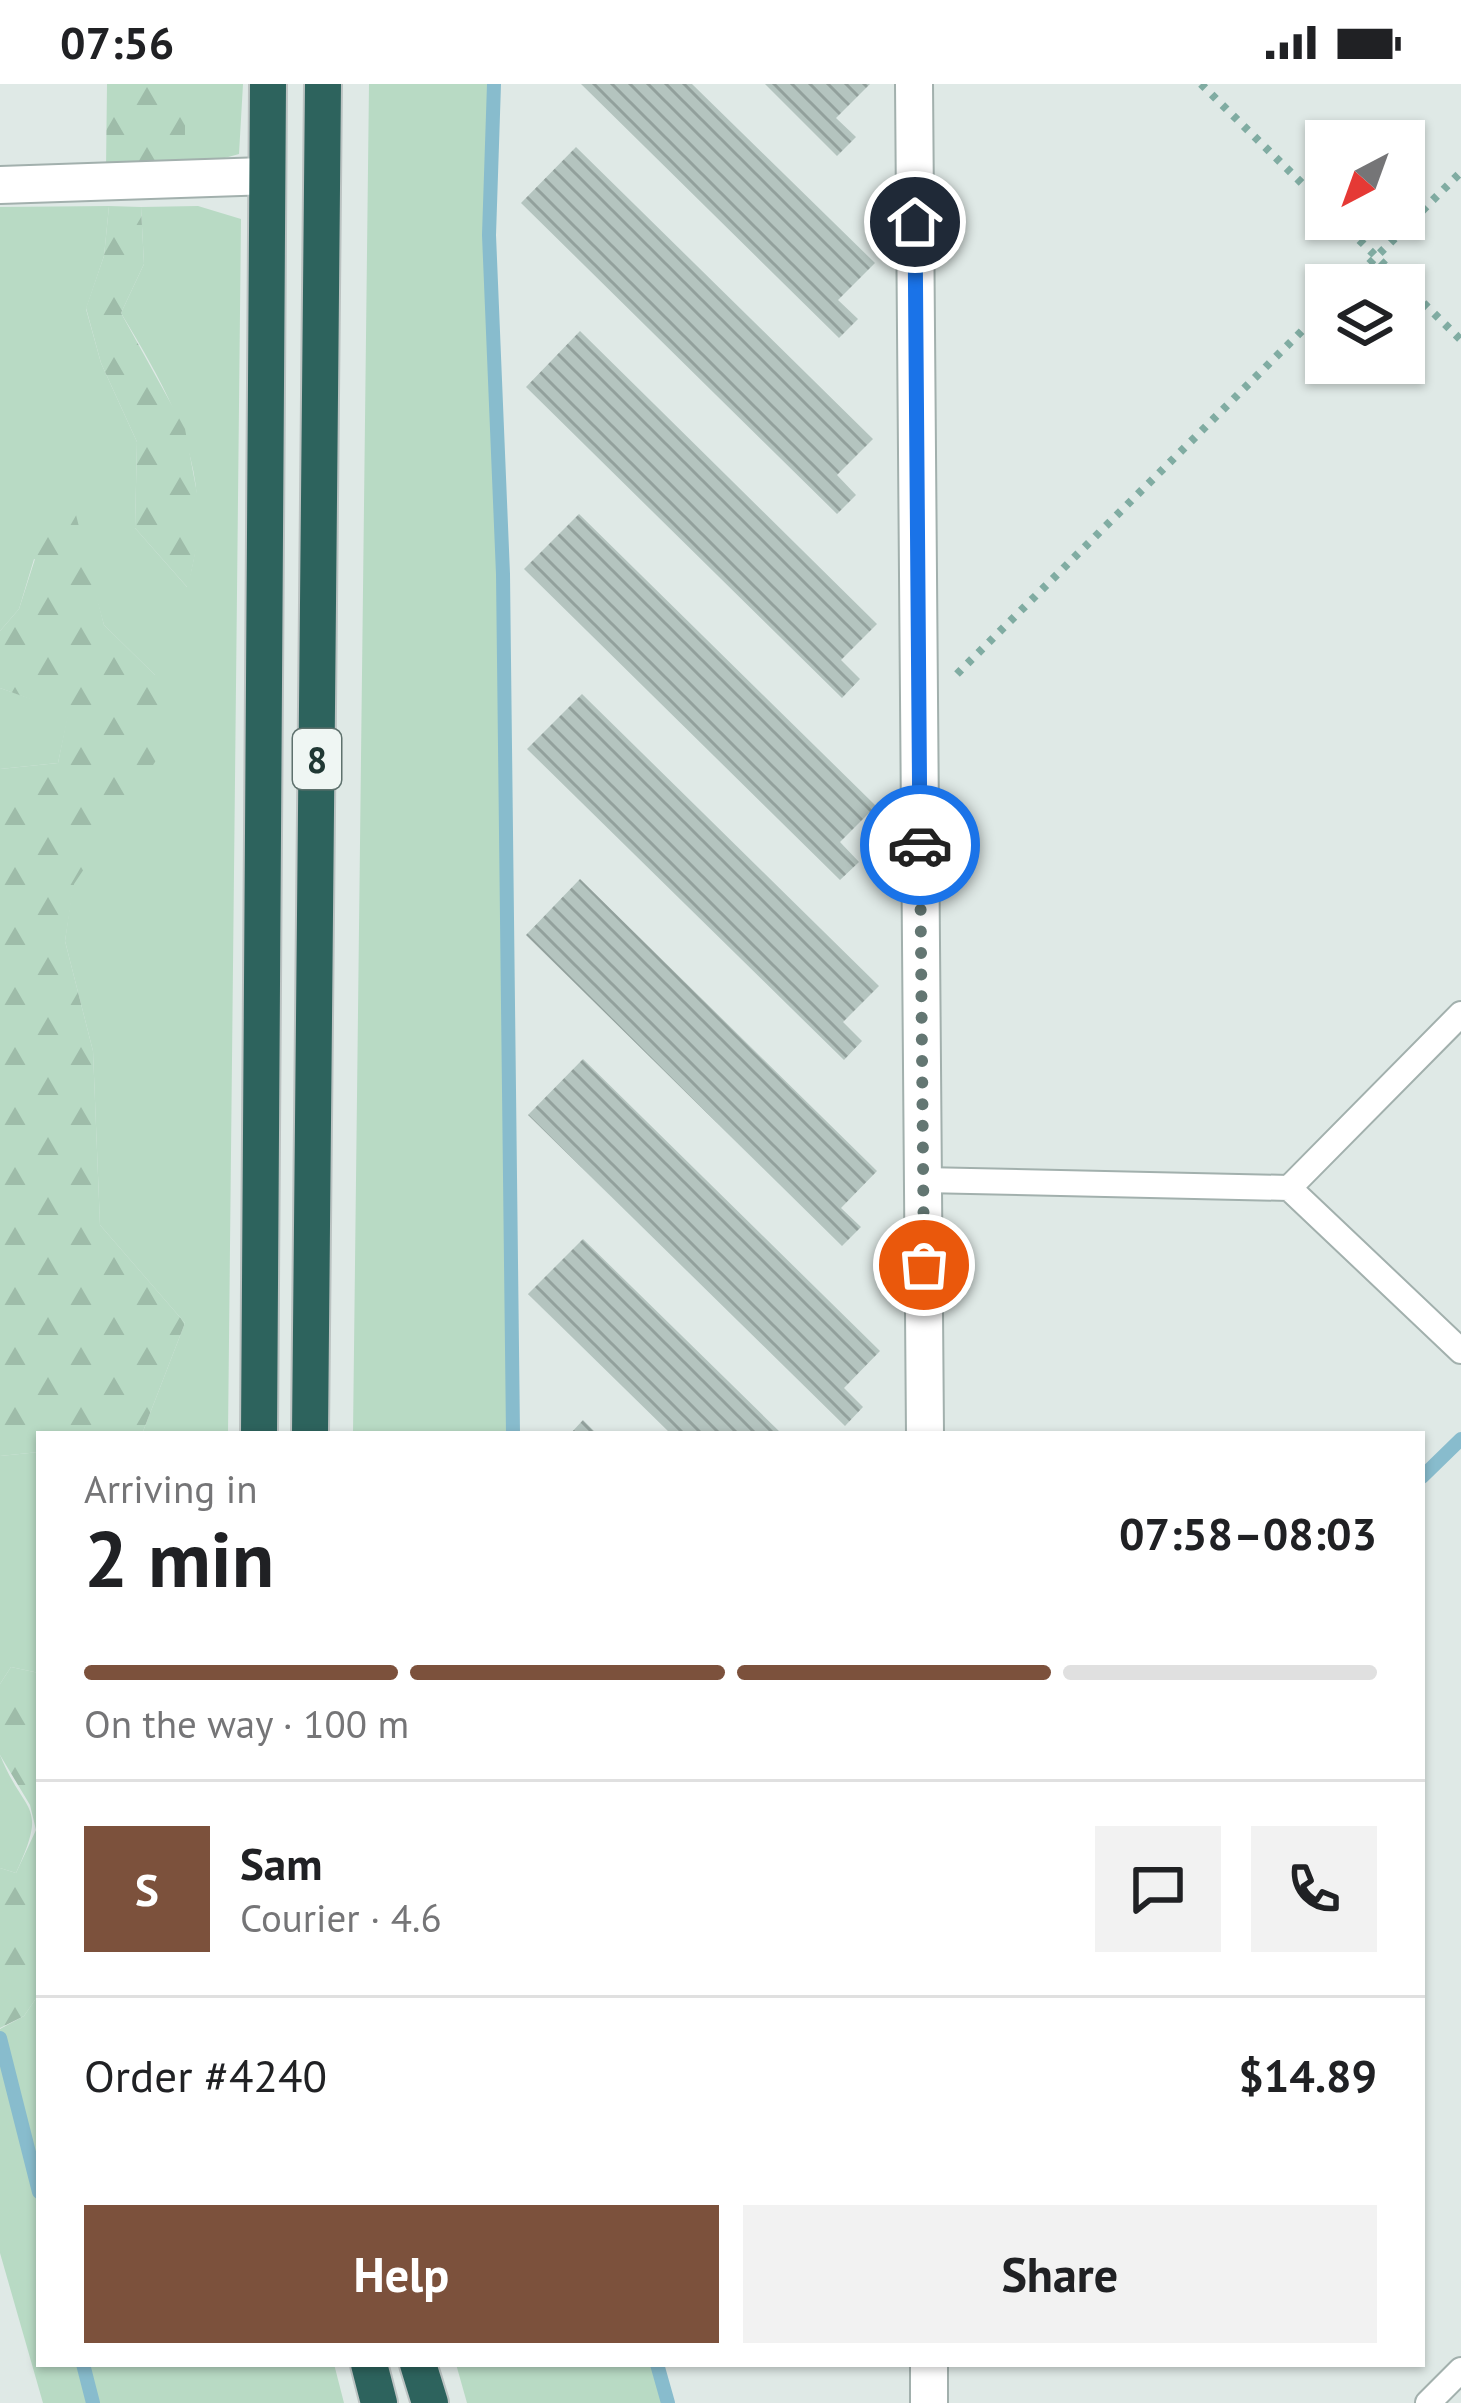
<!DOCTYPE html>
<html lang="en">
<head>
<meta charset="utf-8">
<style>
  :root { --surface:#fff; --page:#f2f2f2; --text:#202124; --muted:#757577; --line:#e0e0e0; --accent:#7c513c }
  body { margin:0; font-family:"PT Sans",sans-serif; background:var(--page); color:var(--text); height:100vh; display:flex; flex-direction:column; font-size:45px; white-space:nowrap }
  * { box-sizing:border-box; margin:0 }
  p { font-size:39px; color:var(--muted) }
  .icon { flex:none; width:66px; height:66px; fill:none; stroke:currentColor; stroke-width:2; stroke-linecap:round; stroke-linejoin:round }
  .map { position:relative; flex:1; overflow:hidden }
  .side { position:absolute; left:36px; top:1347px; width:1389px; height:936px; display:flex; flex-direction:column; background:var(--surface); border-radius:0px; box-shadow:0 3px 9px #0004 }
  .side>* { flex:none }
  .needle { width:78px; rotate:221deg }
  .buttons { position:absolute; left:1305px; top:36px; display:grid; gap:24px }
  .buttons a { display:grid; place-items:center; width:120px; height:120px; border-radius:0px; background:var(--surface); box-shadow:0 3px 9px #0004; font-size:60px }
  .pin { position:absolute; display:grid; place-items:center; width:102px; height:102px; color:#fff; margin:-51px; border:6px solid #fff; border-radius:50%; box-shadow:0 3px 12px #0007 }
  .courier { position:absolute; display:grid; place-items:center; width:120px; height:120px; margin:-60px; border:9px solid #1a73e8; border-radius:50%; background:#fff; color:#222; box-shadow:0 3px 15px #0007 }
  .summary em { font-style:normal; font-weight:700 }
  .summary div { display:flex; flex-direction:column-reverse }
  .summary { display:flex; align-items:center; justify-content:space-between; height:204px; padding:0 48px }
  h1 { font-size:78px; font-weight:700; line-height:90px }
  .bar { display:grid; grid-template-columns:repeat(4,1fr); gap:18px 12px; align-content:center; height:144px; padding:0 48px }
  .bar i { height:15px; border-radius:9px; background:var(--line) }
  .bar .selected { background:var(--accent) }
  .bar p { grid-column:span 4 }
  .line { display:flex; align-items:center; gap:30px; padding:0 48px; border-top:3px solid var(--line) }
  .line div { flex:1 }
  .round { display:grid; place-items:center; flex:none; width:126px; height:126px; border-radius:0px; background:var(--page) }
  .button { display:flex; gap:24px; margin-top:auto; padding:24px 48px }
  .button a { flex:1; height:138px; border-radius:0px; background:var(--accent); color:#fff; font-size:48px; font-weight:700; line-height:138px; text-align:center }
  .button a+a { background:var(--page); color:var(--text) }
  .status { display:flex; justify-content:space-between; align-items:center; height:84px; padding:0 60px; background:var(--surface); direction:ltr }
  .status svg { height:33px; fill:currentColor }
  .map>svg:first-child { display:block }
  .green { fill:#b8dac4 }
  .forest { fill:url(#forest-firs) }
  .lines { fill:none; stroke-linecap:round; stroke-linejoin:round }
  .stream { stroke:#88bccd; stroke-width:14 }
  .building { fill:url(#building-back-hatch) }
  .lane-casing { stroke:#a2b0ad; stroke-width:28 }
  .street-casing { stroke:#a2b0ad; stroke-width:40 }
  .highway-casing { stroke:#bcc3c2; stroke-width:40 }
  .path { stroke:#80aca2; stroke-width:8; stroke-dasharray:6 9; stroke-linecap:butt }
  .lane { stroke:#fff; stroke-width:24 }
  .street { stroke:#fff; stroke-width:36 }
  .highway { stroke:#2d635d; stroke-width:36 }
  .done { stroke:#637672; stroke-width:12; stroke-dasharray:0 21.6 }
  .route { stroke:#1a73e8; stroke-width:15 }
  .labels { text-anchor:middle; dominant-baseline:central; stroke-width:12; stroke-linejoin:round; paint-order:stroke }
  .shield { fill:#eff6f3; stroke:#5e716d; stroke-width:3 }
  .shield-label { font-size:36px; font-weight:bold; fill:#203834 }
</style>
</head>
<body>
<div class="status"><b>07:56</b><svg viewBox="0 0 49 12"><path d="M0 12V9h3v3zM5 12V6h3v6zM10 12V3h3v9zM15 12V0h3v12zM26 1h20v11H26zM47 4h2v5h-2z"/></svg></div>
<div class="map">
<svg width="1461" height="2319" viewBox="0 0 1461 2319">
  <defs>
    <pattern id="forest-firs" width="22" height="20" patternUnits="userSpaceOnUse" patternTransform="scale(3)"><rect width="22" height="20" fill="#b8dac4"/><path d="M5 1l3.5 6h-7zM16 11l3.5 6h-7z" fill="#9ebca9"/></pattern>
    <pattern id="building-back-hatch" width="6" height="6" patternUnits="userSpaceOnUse" patternTransform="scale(3)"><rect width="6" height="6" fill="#b4c4bf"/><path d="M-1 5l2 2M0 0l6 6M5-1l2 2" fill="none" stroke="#92a09c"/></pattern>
  </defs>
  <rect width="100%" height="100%" fill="#dfe9e6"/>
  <!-- green -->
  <path class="green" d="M185 0H243L239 70 185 85Z
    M369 0H489L485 151 498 492 508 1350H353Z
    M109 122 104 172 86 225 101 279 137 358 135 444 187 503C219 395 175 319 121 229L144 180 141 123 198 122 241 135 228 1350H142L185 1239 100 1141 93 967 65 857 73 800 108 744 155 591 104 541 90 491 34 475 19 525 0 547V123Z
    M0 604 69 628 58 679 0 685Z
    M39 1368V1589L11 1583 0 1600V1372Z
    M0 1671C25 1733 49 1717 16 1789L0 1784Z
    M39 1910V2280H334L344 2319H43L0 2169V1945L24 1932Z
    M456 2280H653L664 2319H467Z"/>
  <!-- forest -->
  <path class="forest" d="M107 0H185V85H106Z
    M109 122 141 123 144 180 121 229 185 345 202 436 188 504 135 444 137 358 101 279 86 224 104 172Z
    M51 425 75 427 104 541 155 591 163 666 74 800 65 857 93 967 100 1141 185 1239 142 1350H39V1368L0 1372V685L58 679 68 629 0 604V547L19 525Z
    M11 1583 39 1589V1910L24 1932 0 1944V1784L16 1789 36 1746 30 1721 0 1671V1600Z"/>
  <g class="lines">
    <!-- stream -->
    <path class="stream" d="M494 0 489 151 503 490 513 1350
      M1422 1393 1461 1355
      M0 1954 39 2108
      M83 2280 93 2319
      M657 2280 668 2319"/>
  </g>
  <!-- building -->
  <path class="building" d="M581 0H692L875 179 838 216 858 235 839 254Z
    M765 0H870L836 34 856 53 837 72Z
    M576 63 873 355 837 391 856 411 837 430 521 119Z
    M580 247 877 540 841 576 860 595 842 614 526 303Z
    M579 430 876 722 840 758 859 778 840 796 524 485Z
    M582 610 879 902 843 938 862 957 844 976 527 665Z
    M580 795 877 1087 841 1124 861 1143 842 1162 526 851Z
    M583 975 880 1267 844 1304 863 1323 845 1342 528 1031Z
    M583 1155 782 1350H671L528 1210Z
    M583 1336 597 1350H570Z"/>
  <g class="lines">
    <defs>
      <path id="lane" d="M923 1096 1289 1104 1461 930
        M1289 1104 1461 1267
        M1428 2319 1461 2286"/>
      <path id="street" d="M914 0 925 1350
        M0 101 267 92
        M929 2280V2319"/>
      <path id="highway" d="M259 1350 268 0
        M310 1350 323 0
        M369 2280 379 2319
        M418 2280 430 2319"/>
    </defs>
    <!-- lane casing -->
    <use href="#lane" class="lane-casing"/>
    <!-- street casing -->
    <use href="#street" class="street-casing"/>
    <!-- highway casing -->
    <use href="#highway" class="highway-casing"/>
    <!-- path -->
    <path class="path" d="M1201 0 1326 123
      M1338 135 1461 256
      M1348 201 1461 88
      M957 590 1326 223"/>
    <!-- lane -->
    <use href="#lane" class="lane"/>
    <!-- street -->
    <use href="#street" class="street"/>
    <!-- highway -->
    <use href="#highway" class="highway"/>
  </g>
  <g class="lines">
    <!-- done -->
    <path class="done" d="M920 761 924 1181"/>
    <!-- route -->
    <path class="route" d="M915 138 920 761"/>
  </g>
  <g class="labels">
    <!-- shield labels -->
    <rect class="shield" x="293" y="645" width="48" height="60" rx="9"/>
    <g class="shield-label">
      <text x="317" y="675">8</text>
    </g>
  </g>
</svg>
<div class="buttons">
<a><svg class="needle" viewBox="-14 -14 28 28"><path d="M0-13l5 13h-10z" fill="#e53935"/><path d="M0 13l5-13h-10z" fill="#757577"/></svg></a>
<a><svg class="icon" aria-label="layers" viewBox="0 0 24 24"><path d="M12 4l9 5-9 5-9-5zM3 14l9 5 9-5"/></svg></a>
</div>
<div class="pin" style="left:924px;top:1181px;background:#ea580c"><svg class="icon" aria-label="bag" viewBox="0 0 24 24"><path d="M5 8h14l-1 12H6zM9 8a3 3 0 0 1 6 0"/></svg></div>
<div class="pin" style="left:915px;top:138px;background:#1f2937"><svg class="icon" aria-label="home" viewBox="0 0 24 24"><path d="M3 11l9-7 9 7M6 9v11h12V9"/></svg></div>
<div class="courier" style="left:920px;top:761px"><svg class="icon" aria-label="car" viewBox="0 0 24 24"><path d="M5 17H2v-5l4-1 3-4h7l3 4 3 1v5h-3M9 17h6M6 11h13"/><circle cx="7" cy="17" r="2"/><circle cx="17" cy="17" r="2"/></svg></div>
<section class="side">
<div class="summary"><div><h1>2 min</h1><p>Arriving in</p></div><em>07:58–08:03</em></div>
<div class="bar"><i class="selected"></i><i class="selected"></i><i class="selected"></i><i></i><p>On the way · 100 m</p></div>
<div class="line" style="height:216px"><b class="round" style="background:var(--accent);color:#fff">S</b><div><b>Sam</b><p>Courier · 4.6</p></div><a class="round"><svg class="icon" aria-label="chat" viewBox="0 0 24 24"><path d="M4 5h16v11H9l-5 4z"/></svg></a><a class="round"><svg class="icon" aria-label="phone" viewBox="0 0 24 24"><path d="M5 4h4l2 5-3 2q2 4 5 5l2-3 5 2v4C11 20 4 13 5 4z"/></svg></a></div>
<div class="line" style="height:156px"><div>Order #4240</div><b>$14.89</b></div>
<div class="button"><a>Help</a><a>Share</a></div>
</section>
</div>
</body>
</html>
